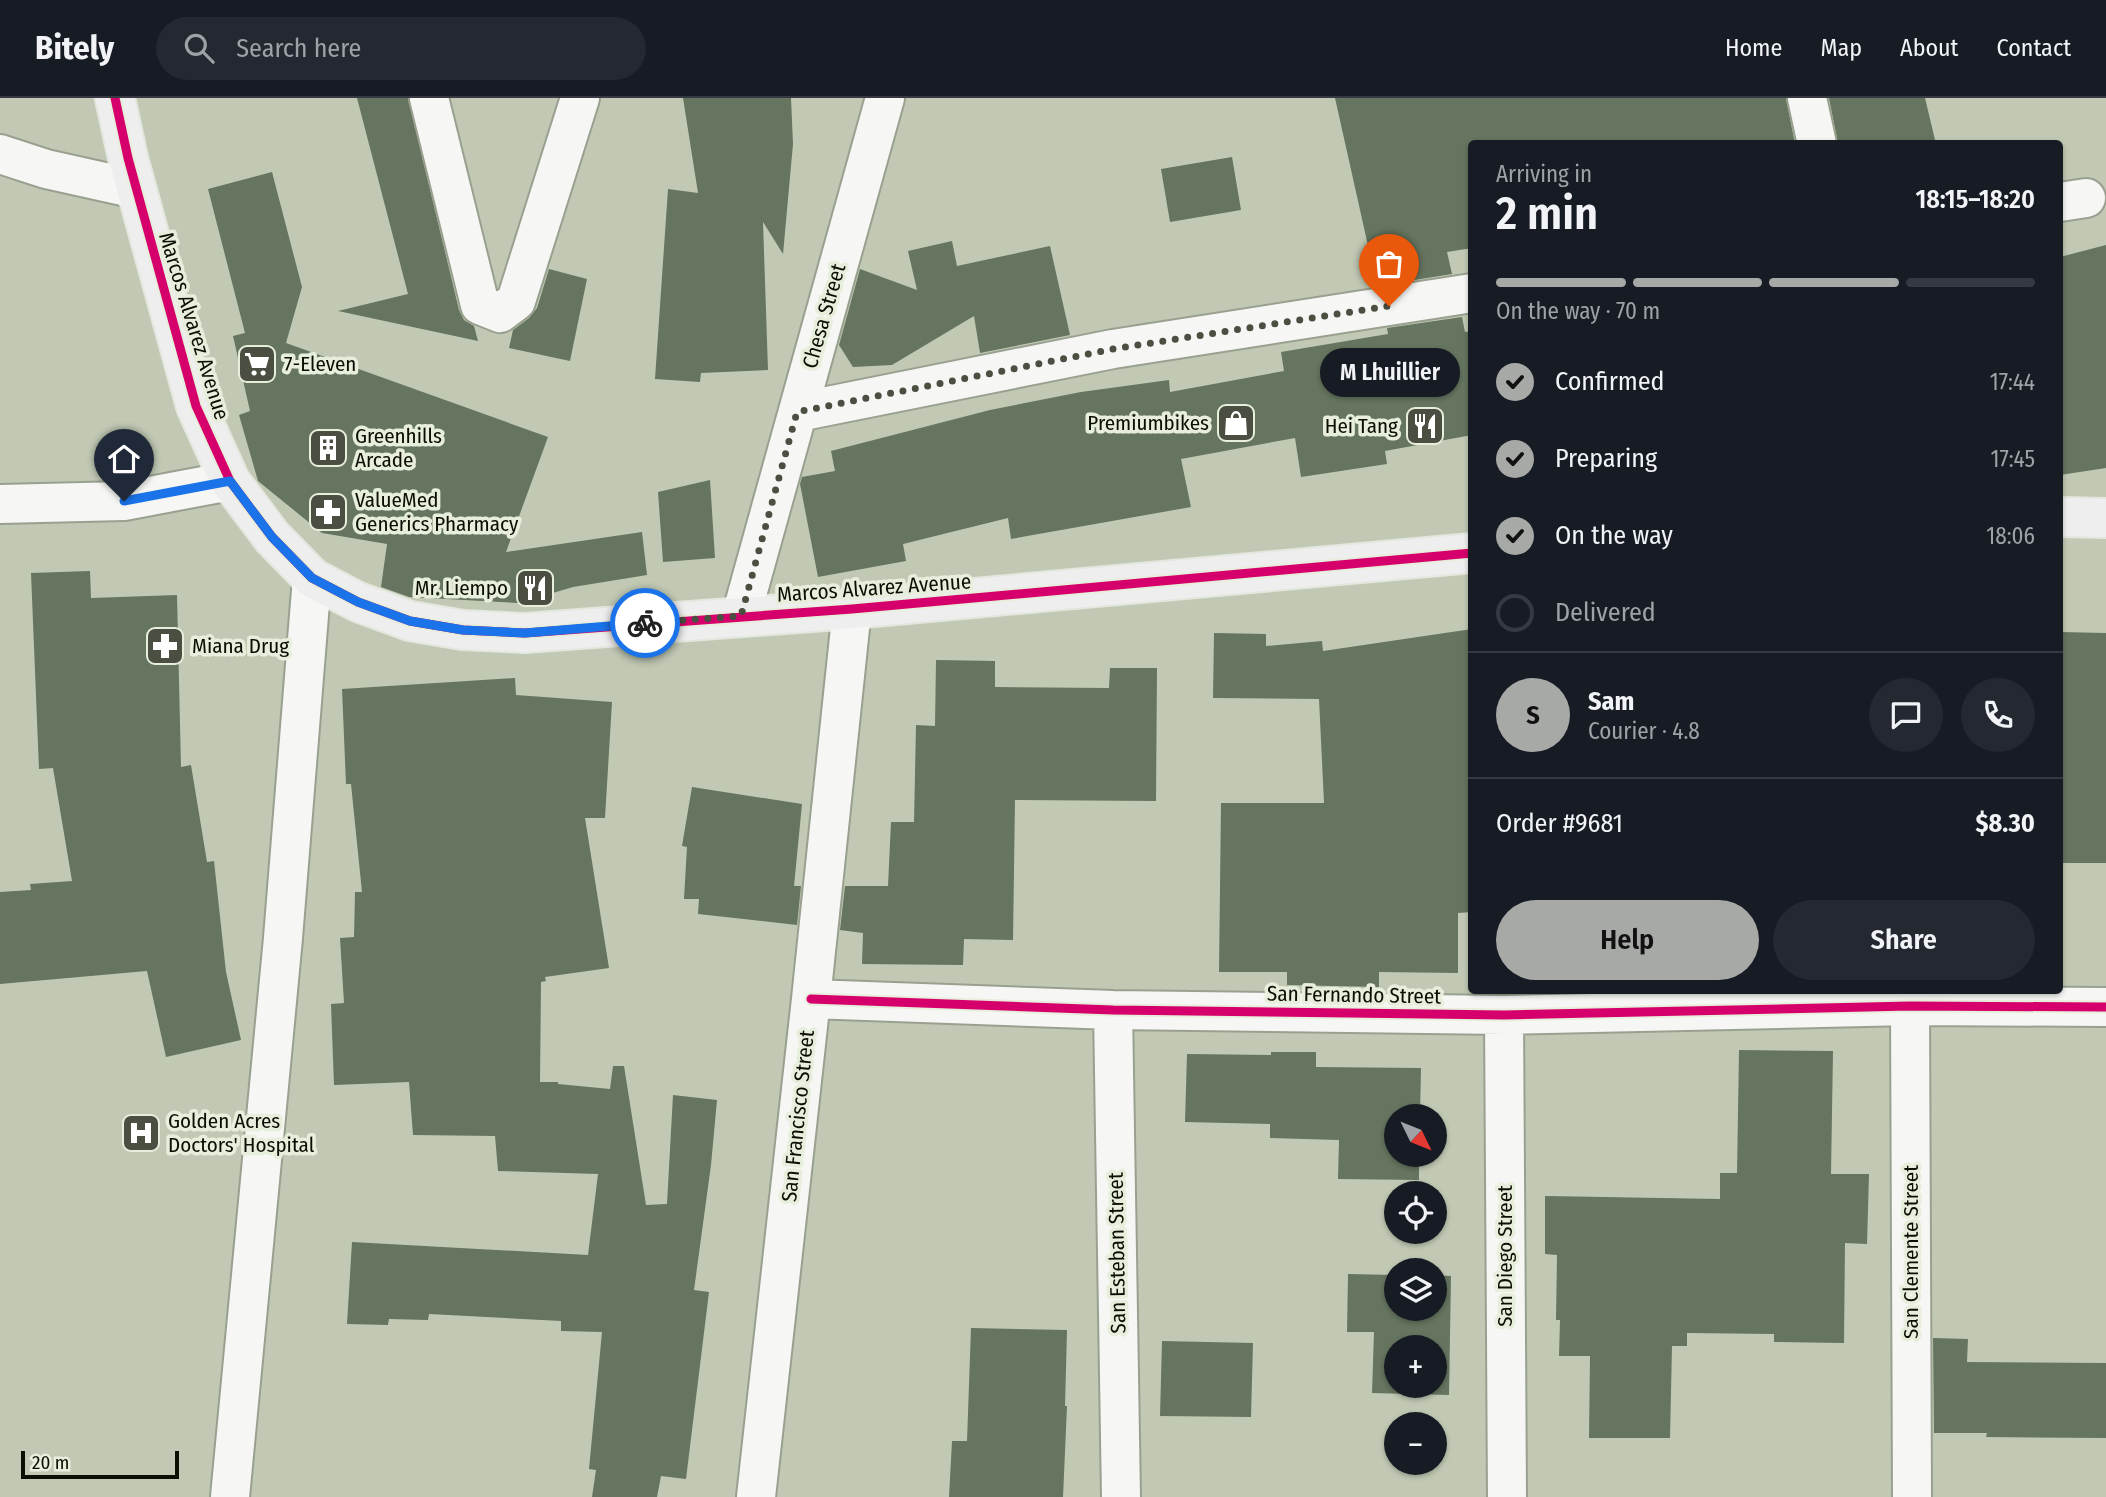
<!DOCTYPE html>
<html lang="en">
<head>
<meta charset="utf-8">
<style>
  :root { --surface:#171b24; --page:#242831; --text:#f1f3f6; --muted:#9ea1a6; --line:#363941; --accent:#a6a9a5 }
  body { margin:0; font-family:"Fira Sans Condensed",sans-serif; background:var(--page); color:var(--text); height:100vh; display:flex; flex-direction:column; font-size:26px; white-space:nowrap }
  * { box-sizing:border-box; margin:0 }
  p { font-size:23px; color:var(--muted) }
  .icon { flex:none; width:38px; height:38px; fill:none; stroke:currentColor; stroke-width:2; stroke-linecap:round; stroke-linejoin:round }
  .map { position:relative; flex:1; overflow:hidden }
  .panel { position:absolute; left:1468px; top:42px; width:595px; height:854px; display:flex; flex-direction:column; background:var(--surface); border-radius:7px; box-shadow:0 2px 5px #0004 }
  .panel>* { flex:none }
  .needle { width:46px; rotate:133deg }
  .tools { position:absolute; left:1384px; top:1006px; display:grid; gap:14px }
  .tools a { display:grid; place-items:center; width:63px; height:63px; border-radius:50%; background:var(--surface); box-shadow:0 2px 5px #0004; font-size:35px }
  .scale { position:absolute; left:21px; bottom:18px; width:158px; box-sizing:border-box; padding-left:7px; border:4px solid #0a0e03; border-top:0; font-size:19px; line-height:24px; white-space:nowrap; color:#0a0e03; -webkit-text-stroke:5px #e8eedc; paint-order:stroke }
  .pin { position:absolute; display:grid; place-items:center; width:60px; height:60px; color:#fff; margin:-72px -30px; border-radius:50% 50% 50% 0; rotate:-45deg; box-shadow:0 0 7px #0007 }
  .pin .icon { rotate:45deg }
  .courier { position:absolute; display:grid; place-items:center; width:70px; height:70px; margin:-35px; border:5px solid #1a73e8; border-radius:50%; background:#fff; color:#222; box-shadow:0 2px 9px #0007 }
  .bubble { position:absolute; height:49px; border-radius:24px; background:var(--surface); box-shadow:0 2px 5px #0004; font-size:23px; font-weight:600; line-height:49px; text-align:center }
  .head em { font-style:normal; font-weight:600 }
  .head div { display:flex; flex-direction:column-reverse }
  .head { display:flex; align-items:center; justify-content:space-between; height:119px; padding:0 28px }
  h1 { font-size:46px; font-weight:600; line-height:52px }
  .bar { display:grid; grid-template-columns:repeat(4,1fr); gap:10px 7px; align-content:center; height:84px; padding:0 28px }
  .bar i { height:9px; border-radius:5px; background:var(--line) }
  .bar .selected { background:var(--accent) }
  .bar p { grid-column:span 4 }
  .line { display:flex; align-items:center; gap:18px; padding:0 28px; border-top:2px solid var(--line) }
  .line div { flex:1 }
  .round { display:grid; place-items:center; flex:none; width:74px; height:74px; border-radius:37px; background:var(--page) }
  ol { padding:0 28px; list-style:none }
  li { display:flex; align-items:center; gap:21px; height:77px }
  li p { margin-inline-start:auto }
  li .icon { padding:7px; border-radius:50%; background:var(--accent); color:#111; stroke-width:4 }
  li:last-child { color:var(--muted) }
  li i { width:38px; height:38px; border:4px solid var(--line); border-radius:50% }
  .primary-button { display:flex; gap:14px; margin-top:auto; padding:14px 28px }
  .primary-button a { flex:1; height:80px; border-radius:42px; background:var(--accent); color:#111; font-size:28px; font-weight:600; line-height:80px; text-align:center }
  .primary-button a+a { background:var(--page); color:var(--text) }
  header { display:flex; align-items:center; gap:42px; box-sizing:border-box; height:98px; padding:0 35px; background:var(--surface); border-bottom:2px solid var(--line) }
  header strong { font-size:33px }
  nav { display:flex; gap:38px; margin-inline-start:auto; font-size:24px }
  .search { width:490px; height:63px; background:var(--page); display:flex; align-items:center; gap:18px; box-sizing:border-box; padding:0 24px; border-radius:38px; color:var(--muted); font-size:26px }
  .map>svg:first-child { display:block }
  .building { fill:#65755f; fill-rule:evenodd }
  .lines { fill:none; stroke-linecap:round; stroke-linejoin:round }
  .minor-casing { stroke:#9aa090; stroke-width:42 }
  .major-casing { stroke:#e3e7dd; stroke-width:42 }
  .minor { stroke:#f6f7f4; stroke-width:38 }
  .major { stroke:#eee; stroke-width:38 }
  .cycleway-casing { stroke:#e8eedc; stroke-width:13 }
  .cycleway { stroke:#d6006c; stroke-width:9 }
  .done { stroke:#4a4f41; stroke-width:7; stroke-dasharray:0 12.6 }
  .route { stroke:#1a73e8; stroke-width:9 }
  .labels { text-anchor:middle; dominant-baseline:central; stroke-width:7; stroke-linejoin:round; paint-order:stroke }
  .street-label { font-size:21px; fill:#0a0e03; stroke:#e8eedc }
  .poi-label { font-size:21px; fill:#0a0e03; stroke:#e8eedc; text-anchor:start }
</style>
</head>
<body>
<header>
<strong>Bitely</strong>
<div class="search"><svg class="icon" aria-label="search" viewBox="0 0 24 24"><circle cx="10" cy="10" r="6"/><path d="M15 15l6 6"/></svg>Search here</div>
<nav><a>Home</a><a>Map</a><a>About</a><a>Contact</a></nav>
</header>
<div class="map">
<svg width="2106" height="1399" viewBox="0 0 2106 1399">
  <rect width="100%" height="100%" fill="#c1c9b4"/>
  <!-- building -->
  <path class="building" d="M357 0H408L459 212 464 222 474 228 478 243 338 213 408 196Z
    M683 0H791L793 46 783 156 763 124 768 272 701 275 700 284 655 281 668 91 698 95Z
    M1335 0H1786L1795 46H1472V150L1447 154 1452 176 1377 188Z
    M1829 0H1925L1936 46H1838Z
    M1232 59 1241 112 1170 124 1161 71Z
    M272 74 302 189 286 245 548 339 506 454 642 434 647 477 573 489 519 505 409 499 381 489 387 446 322 435 258 383 239 317 250 313 233 238 245 235 208 91Z
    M952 143 957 168 1050 148 1070 237 980 255 974 218 892 267 853 269 839 247 860 171 917 192 908 153Z
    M2106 147V370L2060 377V159Z
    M549 171 587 181 570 263 509 250 513 232 529 220 537 210Z
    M1462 219 1465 234 1472 233V337L1385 353 1387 366 1301 379 1295 340 1181 361 1191 409 1011 441 1008 420 903 446 906 463 818 479 800 386 802 379 835 373 831 353 990 312 1081 294 1169 282 1170 294 1284 273 1281 254 1388 236 1387 230Z
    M710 382 715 460 663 464 658 394Z
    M90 473 91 500 177 497 181 669 191 667 207 764 214 763 226 874 241 942 166 959 147 873 0 886V794L31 792 30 786 72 783 53 670 39 671 31 475Z
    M1472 531V814L1458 815V875L1379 874V889L1287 887V874H1219L1221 705H1324L1319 601 1213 600 1214 535 1266 536V548L1322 543 1323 553Z
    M2060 534 2106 535V765H2060Z
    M936 562 995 563V589L1109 590 1110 570H1157L1156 703 1015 702 1013 842 964 841 963 867 862 866 863 835 840 832 845 788H888L891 724H914L916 627 935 628Z
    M515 580 516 597 612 604 605 720H585L609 870 545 879 546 883 541 884 540 984H558V986L610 991 613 968H624L646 1107 667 1106 673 997 717 1002 711 1067 694 1192 709 1194 686 1381 661 1378 657 1399H592L596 1372 589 1371 602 1234 561 1233V1223L429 1216 428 1222 389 1221 388 1227 347 1226 352 1144 588 1157 598 1076 498 1073 495 1038 413 1037 409 984 334 987 331 906 344 905 340 840 354 839 355 794H362L351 686H346L342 591Z
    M692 689 802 706 794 788H801L797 827 698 816 699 801H684L687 749 682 748Z
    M1739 952 1833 953 1831 1076H1869L1867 1146 1845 1145 1844 1245 1774 1244V1236L1687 1235V1248H1672L1670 1340H1589L1590 1258H1559L1560 1222H1556L1557 1157 1545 1156V1098L1720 1101V1075H1737Z
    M1271 954H1316V969L1421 970 1420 1018H1396V1057H1419V1082L1338 1081 1339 1042 1270 1040V1026L1185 1024 1187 956 1271 957Z
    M1348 1176 1396 1177V1211H1435V1177L1451 1178 1449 1297 1372 1295 1374 1234H1347ZM1396 1250H1435V1288H1396Z
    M971 1230 1067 1232 1065 1308H1067L1063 1399H949L952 1343H967Z
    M1933 1240 1968 1241 1967 1264 2106 1265V1340L1986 1339 1987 1335H1934Z
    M1162 1243 1253 1245 1251 1319 1160 1318Z"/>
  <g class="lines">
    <defs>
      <path id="minor" d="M429 0 480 207 500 215 516 203 580 0
        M1807 0 1817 46
        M0 56 46 71 136 91
        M2060 104 2086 100
        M798 314 1113 251 1472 195
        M0 406 124 403 230 383
        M741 518 885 0
        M811 901 1113 912 1504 917 1910 908 2106 909
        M1910 908 1912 1399
        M1113 912 1121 1399
        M1504 917 1507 1399
        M230 1399 283 840 312 480
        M756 1399 811 901 852 511"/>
      <path id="major" d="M115 0 128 60 196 308 230 383 272 439 312 480 358 504 410 523 463 532 525 535 852 511 1472 455
        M2060 419 2106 420"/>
    </defs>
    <!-- minor casing -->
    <use href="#minor" class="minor-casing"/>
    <!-- major casing -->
    <use href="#major" class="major-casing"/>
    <!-- minor -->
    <use href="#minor" class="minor"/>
    <!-- major -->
    <use href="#major" class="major"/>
    <defs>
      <path id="cycleway" d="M115 0 128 60 196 308 230 383 272 439 312 480 358 504 410 523 463 532 525 535 852 511 1472 455
        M811 901 1113 912 1504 917 1910 908 2106 909"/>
    </defs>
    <!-- cycleway casing -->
    <use href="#cycleway" class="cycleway-casing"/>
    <!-- cycleway -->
    <use href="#cycleway" class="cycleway"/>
  </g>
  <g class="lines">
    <!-- done -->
    <path class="done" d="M645 525 741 518 797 314 1113 251 1389 208"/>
    <!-- route -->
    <path class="route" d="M124 403 230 383 272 439 312 480 358 504 410 523 463 532 525 535 645 525"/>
  </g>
  <!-- icons -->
  <defs>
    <symbol id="supermarket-square" viewBox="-11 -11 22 22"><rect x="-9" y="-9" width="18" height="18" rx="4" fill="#4a4f41" stroke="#e8eedc"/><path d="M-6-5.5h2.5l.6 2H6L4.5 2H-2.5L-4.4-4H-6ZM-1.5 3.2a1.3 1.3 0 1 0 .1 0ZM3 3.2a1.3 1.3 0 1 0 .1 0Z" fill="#fff"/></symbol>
    <symbol id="shop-square" viewBox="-11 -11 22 22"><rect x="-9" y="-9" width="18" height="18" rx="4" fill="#4a4f41" stroke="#e8eedc"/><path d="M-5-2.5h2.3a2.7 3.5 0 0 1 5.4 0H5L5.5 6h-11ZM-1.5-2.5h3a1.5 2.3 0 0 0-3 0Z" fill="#fff"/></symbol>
    <symbol id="restaurant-square" viewBox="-11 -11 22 22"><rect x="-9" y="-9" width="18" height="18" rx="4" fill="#4a4f41" stroke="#e8eedc"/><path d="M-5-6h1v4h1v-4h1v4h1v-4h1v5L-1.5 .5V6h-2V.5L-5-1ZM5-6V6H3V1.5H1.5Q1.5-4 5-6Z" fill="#fff"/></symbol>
    <symbol id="building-square" viewBox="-11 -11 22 22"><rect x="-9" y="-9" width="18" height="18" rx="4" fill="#4a4f41" stroke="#e8eedc"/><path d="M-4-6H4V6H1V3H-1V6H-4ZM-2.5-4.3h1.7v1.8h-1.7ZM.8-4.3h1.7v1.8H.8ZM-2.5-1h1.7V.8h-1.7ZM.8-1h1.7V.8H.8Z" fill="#fff"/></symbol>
    <symbol id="pharmacy-square" viewBox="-11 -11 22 22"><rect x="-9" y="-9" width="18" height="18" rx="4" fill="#4a4f41" stroke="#e8eedc"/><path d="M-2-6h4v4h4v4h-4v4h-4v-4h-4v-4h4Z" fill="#fff"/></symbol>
    <symbol id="hospital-square" viewBox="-11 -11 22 22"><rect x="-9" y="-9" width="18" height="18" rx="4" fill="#4a4f41" stroke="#e8eedc"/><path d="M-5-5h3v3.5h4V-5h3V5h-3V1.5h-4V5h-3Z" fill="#fff"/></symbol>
  </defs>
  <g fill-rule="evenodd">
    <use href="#supermarket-square" x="235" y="244" width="44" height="44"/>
    <use href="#shop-square" x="1214" y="303" width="44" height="44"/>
    <use href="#restaurant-square" x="1403" y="306" width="44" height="44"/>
    <use href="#building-square" x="306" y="328" width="44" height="44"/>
    <use href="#pharmacy-square" x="306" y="392" width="44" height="44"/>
    <use href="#restaurant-square" x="513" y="468" width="44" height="44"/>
    <use href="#pharmacy-square" x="143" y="526" width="44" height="44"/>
    <use href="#hospital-square" x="119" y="1013" width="44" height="44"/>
  </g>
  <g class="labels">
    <!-- street labels -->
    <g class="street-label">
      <text transform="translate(824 218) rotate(-74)">Chesa Street</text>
      <text transform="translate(194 228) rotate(73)">Marcos Alvarez Avenue</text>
      <text transform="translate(874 490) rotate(-4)">Marcos Alvarez Avenue</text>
      <text transform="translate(1354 897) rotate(1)">San Fernando Street</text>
      <text transform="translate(798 1018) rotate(-84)">San Francisco Street</text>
      <text transform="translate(1911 1154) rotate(-90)">San Clemente Street</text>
      <text transform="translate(1117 1155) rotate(-91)">San Esteban Street</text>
      <text transform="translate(1505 1158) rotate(-90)">San Diego Street</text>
    </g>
    <!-- poi labels -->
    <g class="poi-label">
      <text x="284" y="266">7-Eleven</text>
      <text x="1209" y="325" text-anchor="end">Premiumbikes</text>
      <text x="1398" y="328" text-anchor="end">Hei Tang</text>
      <text x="355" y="338">Greenhills<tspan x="355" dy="24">Arcade</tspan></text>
      <text x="355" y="402">ValueMed<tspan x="355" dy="24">Generics Pharmacy</tspan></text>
      <text x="508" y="490" text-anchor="end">Mr. Liempo</text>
      <text x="192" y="548">Miana Drug</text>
      <text x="168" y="1023">Golden Acres<tspan x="168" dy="24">Doctors' Hospital</tspan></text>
    </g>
  </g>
</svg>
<div class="tools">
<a><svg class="needle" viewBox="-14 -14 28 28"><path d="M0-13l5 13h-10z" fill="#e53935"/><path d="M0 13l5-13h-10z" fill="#9ea1a6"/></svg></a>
<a><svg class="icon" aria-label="locate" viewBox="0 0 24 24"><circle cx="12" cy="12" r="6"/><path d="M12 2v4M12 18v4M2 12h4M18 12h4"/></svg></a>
<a><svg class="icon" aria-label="layers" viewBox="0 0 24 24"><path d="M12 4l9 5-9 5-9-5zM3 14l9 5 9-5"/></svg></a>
<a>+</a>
<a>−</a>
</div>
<div class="scale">20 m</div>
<div class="pin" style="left:1389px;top:208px;background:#ea580c"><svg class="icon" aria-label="bag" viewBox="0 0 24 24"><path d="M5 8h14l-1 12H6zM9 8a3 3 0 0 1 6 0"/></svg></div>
<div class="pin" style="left:124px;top:403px;background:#1f2937"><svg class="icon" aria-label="home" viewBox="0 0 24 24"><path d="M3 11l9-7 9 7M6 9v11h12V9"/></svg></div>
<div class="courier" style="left:645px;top:525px"><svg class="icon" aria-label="bike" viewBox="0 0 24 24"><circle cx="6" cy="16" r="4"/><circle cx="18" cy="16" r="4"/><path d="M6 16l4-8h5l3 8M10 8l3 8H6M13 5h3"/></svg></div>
<div class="bubble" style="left:1320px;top:250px;width:140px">M Lhuillier</div>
<section class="panel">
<div class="head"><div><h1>2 min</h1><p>Arriving in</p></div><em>18:15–18:20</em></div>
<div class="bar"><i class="selected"></i><i class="selected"></i><i class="selected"></i><i></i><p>On the way · 70 m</p></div>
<ol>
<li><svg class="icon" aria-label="check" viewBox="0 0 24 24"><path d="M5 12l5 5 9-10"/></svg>Confirmed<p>17:44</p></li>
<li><svg class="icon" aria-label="check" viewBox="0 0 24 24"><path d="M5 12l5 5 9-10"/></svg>Preparing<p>17:45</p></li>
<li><svg class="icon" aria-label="check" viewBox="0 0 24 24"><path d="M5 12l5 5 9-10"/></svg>On the way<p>18:06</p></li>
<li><i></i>Delivered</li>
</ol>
<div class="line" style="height:126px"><b class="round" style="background:var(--accent);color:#111">S</b><div><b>Sam</b><p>Courier · 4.8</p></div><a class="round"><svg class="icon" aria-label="chat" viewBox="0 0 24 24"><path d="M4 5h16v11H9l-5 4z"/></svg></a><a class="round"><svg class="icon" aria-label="phone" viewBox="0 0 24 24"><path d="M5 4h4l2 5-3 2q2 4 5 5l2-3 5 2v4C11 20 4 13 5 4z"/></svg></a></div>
<div class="line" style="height:91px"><div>Order #9681</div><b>$8.30</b></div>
<div class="primary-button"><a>Help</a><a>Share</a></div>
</section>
</div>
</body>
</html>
